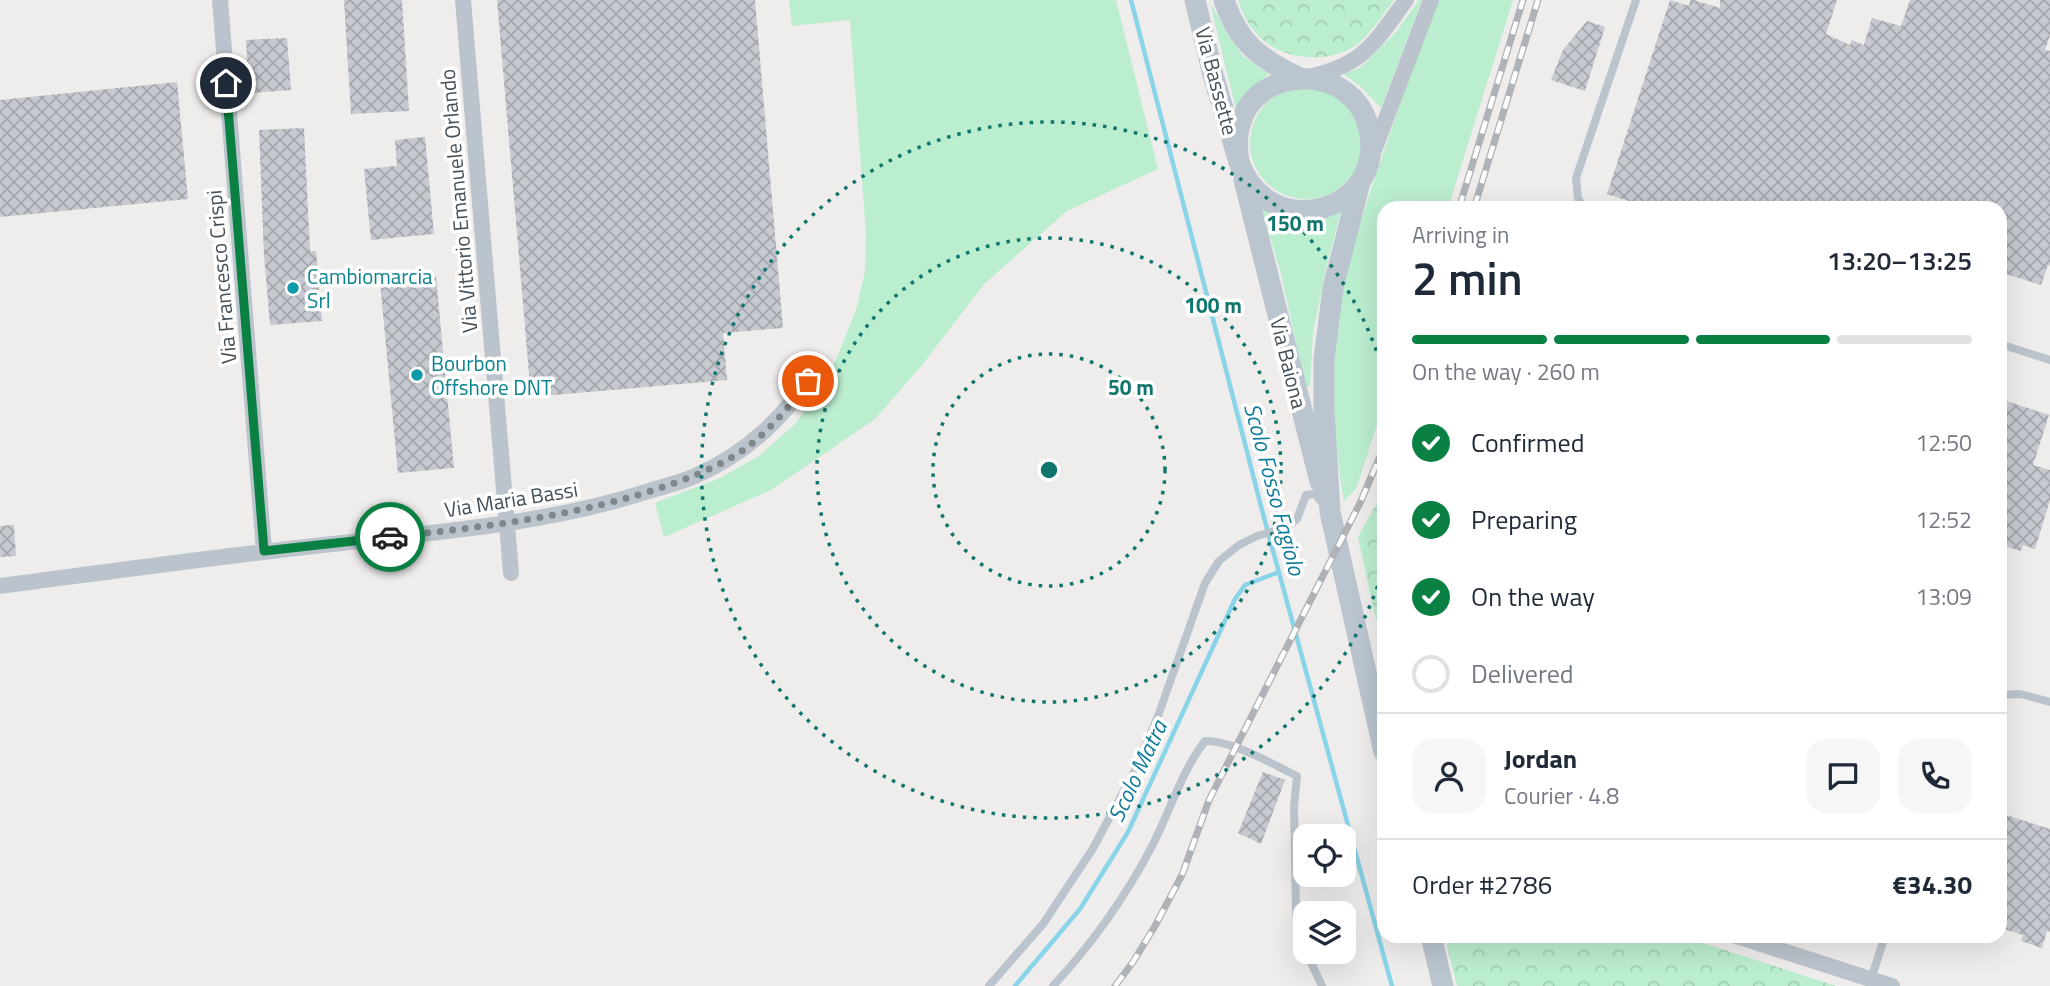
<!DOCTYPE html>
<html lang="en">
<head>
<meta charset="utf-8">
<style>
  :root { --surface:#fff; --page:#f6f6f7; --text:#1f2937; --muted:#747a83; --line:#e0e1e3; --accent:#0b8043 }
  body { margin:0; font-family:"Titillium Web",sans-serif; background:var(--page); color:var(--text); height:100vh; display:flex; flex-direction:column; font-size:26px; white-space:nowrap }
  * { box-sizing:border-box; margin:0 }
  p { font-size:23px; color:var(--muted) }
  .icon { flex:none; width:38px; height:38px; fill:none; stroke:currentColor; stroke-width:2; stroke-linecap:round; stroke-linejoin:round }
  .map { position:relative; flex:1; overflow:hidden }
  .drawer { position:absolute; left:1377px; top:201px; width:630px; height:742px; display:flex; flex-direction:column; background:var(--surface); border-radius:21px; box-shadow:0 7px 28px #0002 }
  .drawer>* { flex:none }
  .buttons { position:absolute; left:1293px; top:824px; display:grid; gap:14px }
  .buttons a { display:grid; place-items:center; width:63px; height:63px; border-radius:14px; background:var(--surface); box-shadow:0 7px 28px #0002; font-size:35px }
  .pin { position:absolute; display:grid; place-items:center; width:60px; height:60px; color:#fff; margin:-30px; border:4px solid #fff; border-radius:50%; box-shadow:0 2px 7px #0007 }
  .courier { position:absolute; display:grid; place-items:center; width:70px; height:70px; margin:-35px; border:5px solid #0b8043; border-radius:50%; background:#fff; color:#222; box-shadow:0 2px 9px #0007 }
  .head em { font-style:normal; font-weight:600 }
  .head div { display:flex; flex-direction:column-reverse }
  .head { display:flex; align-items:center; justify-content:space-between; height:119px; padding:0 35px }
  h1 { font-size:46px; font-weight:600; line-height:52px }
  .bar { display:grid; grid-template-columns:repeat(4,1fr); gap:10px 7px; align-content:center; height:84px; padding:0 35px }
  .bar i { height:9px; border-radius:5px; background:var(--line) }
  .bar .on { background:var(--accent) }
  .bar p { grid-column:span 4 }
  .line { display:flex; align-items:center; gap:18px; padding:0 35px; border-top:2px solid var(--line) }
  .line div { flex:1 }
  .round { display:grid; place-items:center; flex:none; width:74px; height:74px; border-radius:21px; background:var(--page) }
  ol { padding:0 35px; list-style:none }
  li { display:flex; align-items:center; gap:21px; height:77px }
  li p { margin-inline-start:auto }
  li .icon { padding:7px; border-radius:50%; background:var(--accent); color:#fff; stroke-width:4 }
  li:last-child { color:var(--muted) }
  li i { width:38px; height:38px; border:4px solid var(--line); border-radius:50% }
  .map>svg:first-child { display:block }
  .green { fill:#bbedcf }
  .forest { fill:url(#forest-crowns) }
  .lines { fill:none; stroke-linecap:round; stroke-linejoin:round }
  .stream { stroke:#89d4e9; stroke-width:4.5 }
  .building { fill:url(#building-cross-hatch) }
  .service { stroke:#bbc4cc; stroke-width:8 }
  .minor { stroke:#bbc4cc; stroke-width:16 }
  .secondary { stroke:#bac5d0; stroke-width:21 }
  .rail-casing { stroke:#afb2b7; stroke-width:7 }
  .rail { stroke:#fff; stroke-width:4.5; stroke-dasharray:13; stroke-linecap:butt }
  .done { stroke:#80878c; stroke-width:7; stroke-dasharray:0 12.6 }
  .route { stroke:#0b8043; stroke-width:9 }
  .ring { fill:none; stroke:#0f766e; stroke-width:3.5; stroke-dasharray:3.5 7 }
  .culture-dot { fill:#0f9aa8; stroke:#fff; stroke-width:2.5 }
  .labels { text-anchor:middle; dominant-baseline:central; stroke-width:7; stroke-linejoin:round; paint-order:stroke }
  .street-label { font-size:21px; fill:#455059; stroke:#fff }
  .culture-label { font-size:21px; fill:#0d838f; stroke:#fff; text-anchor:start }
  .water-label { font-size:23px; font-style:italic; fill:#107c9b; stroke:#fff }
  .centre { fill:#0f766e; stroke:#fff; stroke-width:3.5 }
  .ring-label { font-size:21px; text-anchor:middle; font-weight:bold; fill:#0f766e; stroke:#fff; stroke-width:7; stroke-linejoin:round; paint-order:stroke }
</style>
</head>
<body>
<div class="map">
<svg width="2050" height="986" viewBox="0 0 2050 986">
  <defs>
    <pattern id="forest-crowns" width="20" height="18" patternUnits="userSpaceOnUse" patternTransform="scale(1.75)"><rect width="20" height="18" fill="#bbedcf"/><path d="M2 6a3 3 0 1 1 6 0M12 15a3 3 0 1 1 6 0" fill="none" stroke="#a2cdb4"/></pattern>
    <pattern id="building-cross-hatch" width="8" height="8" patternUnits="userSpaceOnUse" patternTransform="scale(1.75)"><rect width="8" height="8" fill="#c6c9cf"/><path d="M0 0l8 8M0 8l8-8" fill="none" stroke="#a3a6ab"/></pattern>
  </defs>
  <rect width="100%" height="100%" fill="#efecec"/>
  <!-- green -->
  <path class="green" d="M789 0H1116L1158 169 1067 211 984 284 922 365 875 419 771 490 664 537 655 503 720 478 759 456 794 425 820 391 838 355 857 307 865 271 866 234 850 20 792 26Z
    M1419 0H1422L1381 108 1360 86 1343 74 1360 68 1396 32Z
    M1439 0H1513L1448 208H1384V403L1356 489 1344 501C1334 444 1330 383 1335 325 1338 284 1355 241 1367 201 1390 134 1412 66 1439 0Z
    M1211 3 1227 34 1243 56 1269 74C1254 85 1245 95 1237 113L1214 20Z
    M1250 143a56 56 0 1 1 112 0a56 56 0 1 1-112 0Z
    M1260 203 1342 208 1328 260 1313 333 1310 387H1306L1281 274Z"/>
  <!-- forest -->
  <path class="forest" d="M1238 0H1394C1384 13 1372 32 1360 42 1332 66 1279 61 1256 33 1247 23 1242 12 1238 0Z
    M1384 490V622L1376 620 1358 537Z
    M1450 936H1682L1836 986H1457L1447 947Z"/>
  <g class="lines">
    <!-- stream -->
    <path class="stream" d="M1131 0 1263 514 1392 986
      M1015 986 1080 909 1128 832 1235 599 1245 585 1279 572"/>
  </g>
  <!-- building -->
  <path class="building" d="M344 0H402L409 111 351 114Z
    M497 0H755L783 328 723 333 727 380 531 397Z
    M1670 0 1689 6 1690 0H1694L1720 8V0H1837L1826 34 1850 45 1852 40 1864 45 1872 18 1901 26 1910 0H2050V35L2045 50 2050 51V266L2048 265 2041 285 2000 272V208H1650L1607 194Z
    M1587 21 1605 27 1585 91 1551 80 1563 50Z
    M287 38 291 90 249 93 246 40Z
    M177 82 188 199 0 217V100Z
    M304 128 310 251H316L322 321 270 325 264 255 259 130Z
    M425 137 434 234 371 240 364 169 397 166 395 140Z
    M436 277 454 468 398 473 380 282Z
    M2000 399 2049 415 2033 465 2050 470V500L2035 549 2023 545 2021 551 2000 545Z
    M14 525 16 556 0 557V526Z
    M1263 772 1285 780 1261 844 1238 833Z
    M2000 813 2050 829V932L2047 931 2042 948 2021 941 2023 935 2000 928Z"/>
  <g class="lines">
    <!-- service -->
    <path class="service" d="M1584 208 1578 198 1576 178 1636 0
      M2000 344 2050 360
      M2000 695 2020 694 2050 702
      M1306 952 1322 986
      M1871 979 1885 936
      M989 986 1043 924 1092 850 1133 774 1158 716 1205 583 1219 561 1239 545 1257 536 1286 528 1297 519 1306 495 1315 494 1324 505
      M1053 986C1091 945 1126 896 1152 846 1170 812 1181 772 1205 741 1234 741 1270 763 1297 776L1294 807 1296 913 1306 951"/>
    <!-- minor -->
    <path class="minor" d="M220 0 264 551
      M463 0 511 573
      M1308 77C1364 65 1374 43 1406 0
      M1373 153 1431 0
      M0 586C114 571 228 555 342 543 445 531 550 523 649 491 664 486 680 483 695 476 748 453 784 417 816 370
      M1736 936 1892 986"/>
    <!-- secondary -->
    <path class="secondary" d="M1195 0 1213 75 1239 162C1269 247 1391 211 1368 125 1351 63 1256 64 1240 125 1236 138 1237 149 1239 162
      M1224 0C1238 43 1260 59 1300 78
      M1244 180 1320 482
      M1360 182 1333 288 1324 359V410L1330 512 1384 752
      M1431 936 1443 986"/>
    <defs>
      <path id="rail" d="M1459 208 1523 0
        M1474 208 1538 0
        M1115 986 1133 962 1155 926 1182 875 1209 800 1360 503 1384 447"/>
    </defs>
    <!-- rail casing -->
    <use href="#rail" class="rail-casing"/>
    <!-- rail -->
    <use href="#rail" class="rail"/>
  </g>
  <g class="lines">
    <!-- done -->
    <path class="done" d="M390 537C481 527 566 518 654 490 684 480 715 469 742 451 767 433 791 406 808 381"/>
    <!-- route -->
    <path class="route" d="M226 83 264 551 390 537"/>
  </g>
  <!-- distance rings -->
  <g class="ring">
    <circle cx="1049" cy="470" r="116"/>
    <circle cx="1049" cy="470" r="232"/>
    <path d="M1384 566A348 348 0 1 1 1384 374"/>
  </g>
  <!-- markers -->
  <g class="culture-dot">
    <circle cx="293" cy="288" r="7"/>
    <circle cx="417" cy="375" r="7"/>
  </g>
  <g class="labels">
    <!-- street labels -->
    <g class="street-label">
      <text transform="translate(1217 81) rotate(75)">Via Bassette</text>
      <text transform="translate(458 201) rotate(-95)">Via Vittorio Emanuele Orlando</text>
      <text transform="translate(221 277) rotate(-95)">Via Francesco Crispi</text>
      <text transform="translate(1289 363) rotate(76)">Via Baiona</text>
      <text transform="translate(511 499) rotate(-9)">Via Maria Bassi</text>
    </g>
    <!-- culture labels -->
    <g class="culture-label">
      <text x="307" y="276">Cambiomarcia<tspan x="307" dy="24">Srl</tspan></text>
      <text x="431" y="363">Bourbon<tspan x="431" dy="24">Offshore DNT</tspan></text>
    </g>
    <!-- water labels -->
    <g class="water-label">
      <text transform="translate(1275 489) rotate(75)">Scolo Fosso Fagiolo</text>
      <text transform="translate(1137 771) rotate(-65)">Scolo Matra</text>
    </g>
  </g>
  <circle cx="1049" cy="470" r="10" class="centre"/>
  <g class="ring-label">
    <text x="1295" y="231">150 m</text>
    <text x="1213" y="313">100 m</text>
    <text x="1131" y="395">50 m</text>
  </g>
</svg>
<div class="buttons">
<a><svg class="icon" aria-label="locate" viewBox="0 0 24 24"><circle cx="12" cy="12" r="6"/><path d="M12 2v4M12 18v4M2 12h4M18 12h4"/></svg></a>
<a><svg class="icon" aria-label="layers" viewBox="0 0 24 24"><path d="M12 4l9 5-9 5-9-5zM3 14l9 5 9-5"/></svg></a>
</div>
<div class="pin" style="left:808px;top:381px;background:#ea580c"><svg class="icon" aria-label="bag" viewBox="0 0 24 24"><path d="M5 8h14l-1 12H6zM9 8a3 3 0 0 1 6 0"/></svg></div>
<div class="pin" style="left:226px;top:83px;background:#1f2937"><svg class="icon" aria-label="home" viewBox="0 0 24 24"><path d="M3 11l9-7 9 7M6 9v11h12V9"/></svg></div>
<div class="courier" style="left:390px;top:537px"><svg class="icon" aria-label="car" viewBox="0 0 24 24"><path d="M5 17H2v-5l4-1 3-4h7l3 4 3 1v5h-3M9 17h6M6 11h13"/><circle cx="7" cy="17" r="2"/><circle cx="17" cy="17" r="2"/></svg></div>
<section class="drawer">
<div class="head"><div><h1>2 min</h1><p>Arriving in</p></div><em>13:20–13:25</em></div>
<div class="bar"><i class="on"></i><i class="on"></i><i class="on"></i><i></i><p>On the way · 260 m</p></div>
<ol>
<li><svg class="icon" aria-label="check" viewBox="0 0 24 24"><path d="M5 12l5 5 9-10"/></svg>Confirmed<p>12:50</p></li>
<li><svg class="icon" aria-label="check" viewBox="0 0 24 24"><path d="M5 12l5 5 9-10"/></svg>Preparing<p>12:52</p></li>
<li><svg class="icon" aria-label="check" viewBox="0 0 24 24"><path d="M5 12l5 5 9-10"/></svg>On the way<p>13:09</p></li>
<li><i></i>Delivered</li>
</ol>
<div class="line" style="height:126px"><a class="round"><svg class="icon" aria-label="person" viewBox="0 0 24 24"><circle cx="12" cy="8" r="4"/><path d="M4 21q1-7 8-7t8 7"/></svg></a><div><b>Jordan</b><p>Courier · 4.8</p></div><a class="round"><svg class="icon" aria-label="chat" viewBox="0 0 24 24"><path d="M4 5h16v11H9l-5 4z"/></svg></a><a class="round"><svg class="icon" aria-label="phone" viewBox="0 0 24 24"><path d="M5 4h4l2 5-3 2q2 4 5 5l2-3 5 2v4C11 20 4 13 5 4z"/></svg></a></div>
<div class="line" style="height:91px"><div>Order #2786</div><b>€34.30</b></div>
</section>
</div>
</body>
</html>
